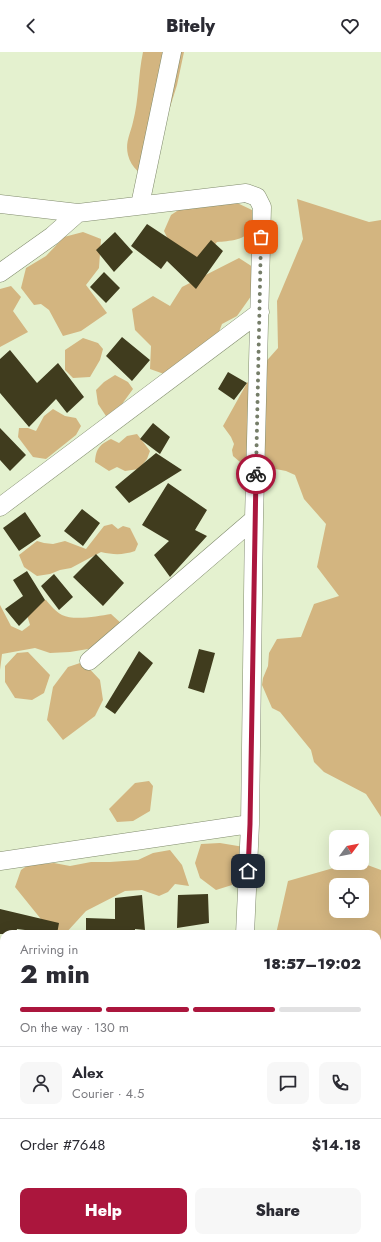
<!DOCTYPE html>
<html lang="en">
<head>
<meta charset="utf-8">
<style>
  :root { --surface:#fff; --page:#f7f7f7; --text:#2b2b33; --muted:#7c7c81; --line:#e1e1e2; --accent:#ab163d }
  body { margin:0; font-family:Jost,sans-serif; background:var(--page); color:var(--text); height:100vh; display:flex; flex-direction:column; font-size:15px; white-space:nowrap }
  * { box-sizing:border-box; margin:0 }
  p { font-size:13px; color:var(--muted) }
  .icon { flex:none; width:22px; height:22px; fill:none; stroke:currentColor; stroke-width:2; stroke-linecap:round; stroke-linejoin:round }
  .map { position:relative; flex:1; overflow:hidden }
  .drawer { position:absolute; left:0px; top:878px; width:381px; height:312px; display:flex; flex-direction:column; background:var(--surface); border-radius:12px 12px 0 0; box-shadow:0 4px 16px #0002 }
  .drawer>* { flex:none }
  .needle { width:26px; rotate:58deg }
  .tools { position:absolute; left:329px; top:778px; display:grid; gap:8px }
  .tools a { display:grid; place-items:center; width:40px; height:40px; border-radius:8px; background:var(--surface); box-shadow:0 4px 16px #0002; font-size:20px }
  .pin { position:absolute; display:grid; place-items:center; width:34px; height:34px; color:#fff; margin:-17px; border-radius:8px; box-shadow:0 2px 6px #0006 }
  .courier { position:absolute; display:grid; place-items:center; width:40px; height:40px; margin:-20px; border:3px solid #ab163d; border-radius:50%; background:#fff; color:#222; box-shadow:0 1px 5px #0007 }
  .headline em { font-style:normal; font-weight:800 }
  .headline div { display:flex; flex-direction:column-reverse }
  .headline { display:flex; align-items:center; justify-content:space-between; height:68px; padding:0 20px }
  h1 { font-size:26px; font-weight:800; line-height:30px }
  .bar { display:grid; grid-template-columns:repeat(4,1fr); gap:6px 4px; align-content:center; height:48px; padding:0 20px }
  .bar i { height:5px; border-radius:3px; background:var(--line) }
  .bar .selected { background:var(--accent) }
  .bar p { grid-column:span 4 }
  .line { display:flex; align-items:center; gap:10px; padding:0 20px; border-top:1px solid var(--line) }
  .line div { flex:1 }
  .round { display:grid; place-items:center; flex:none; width:42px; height:42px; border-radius:8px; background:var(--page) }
  .cta { display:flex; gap:8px; margin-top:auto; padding:8px 20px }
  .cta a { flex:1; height:46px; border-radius:8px; background:var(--accent); color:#fff; font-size:16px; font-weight:800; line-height:46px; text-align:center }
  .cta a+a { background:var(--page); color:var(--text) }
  header { display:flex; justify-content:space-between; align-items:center; height:52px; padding:0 20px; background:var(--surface); font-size:18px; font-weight:800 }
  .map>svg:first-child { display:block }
  .green { fill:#d3b580; fill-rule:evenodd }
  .building { fill:#403c1e }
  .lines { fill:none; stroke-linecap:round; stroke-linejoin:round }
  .minor-casing { stroke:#808b6d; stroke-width:19 }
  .minor { stroke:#fff; stroke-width:18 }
  .done { stroke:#757d68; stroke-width:4; stroke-dasharray:0 7.2 }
  .route { stroke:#ab163d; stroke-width:5 }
</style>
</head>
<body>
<header><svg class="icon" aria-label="back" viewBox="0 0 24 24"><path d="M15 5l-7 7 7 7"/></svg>Bitely<svg class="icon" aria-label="heart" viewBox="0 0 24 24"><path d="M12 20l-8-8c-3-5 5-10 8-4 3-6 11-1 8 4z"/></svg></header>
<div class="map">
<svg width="381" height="1190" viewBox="0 0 381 1190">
  <rect width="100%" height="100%" fill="#e4f1cf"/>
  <!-- green -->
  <path class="green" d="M143 0H184L177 33 160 87 152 130C142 123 131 116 128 103 125 90 130 83 133 70 139 48 138 23 143 0Z
    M297 147 369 170 381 168V765L366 742 324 720 314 710 311 698 280 660 272 656 262 633 263 626 268 614 269 601 277 587 301 585 314 552 339 544 317 515 326 472 304 447 295 423 286 419 240 410 233 404 232 398 234 392 231 385 223 374 247 331 278 296 277 249 303 187Z
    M233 149 252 158C252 163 253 169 252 174 248 189 228 189 217 190L197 213 176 204 164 179 171 163 183 155Z
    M83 180 101 187 99 216 86 233 107 261 81 279 63 284 49 258 41 252 34 253 21 236 26 216 46 204 64 185Z
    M239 206 256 217 254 240 237 264 222 272 217 285 164 322 150 317 151 294 135 278 132 257 153 244 170 254 182 235Z
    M11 234 21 245 13 259 28 280 0 295V237Z
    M83 286 98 291 103 297 100 308 90 325 73 326 65 318V298Z
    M115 323 128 330 133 337 122 352 106 364 98 352 96 338 104 330Z
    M53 357 65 364 76 366 81 374 76 383 46 407 33 405 18 385 19 376H28L36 379 44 364Z
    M137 382 150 399 147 407 139 417 125 419 117 415 109 419 95 410C96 397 99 393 111 387L119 391 127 384Z
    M112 472 118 477 123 474 130 476 138 492 135 499C123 503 114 503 101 500L71 516 60 518 50 522 37 524 24 515 19 503 37 489 44 491 53 492 65 489 86 497 104 474Z
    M32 548H46C51 554 55 559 62 563 74 569 98 564 111 562L123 573 94 596 70 600 50 601 35 596 2 602 0 618V553L11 574 22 579 30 573 24 553Z
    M28 600 50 623 44 641 32 648 15 646 5 630V614L17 601Z
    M83 610 100 628 103 648 95 664 63 688 47 668 53 635 68 615Z
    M149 729 153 734 150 759 133 769 117 770 109 757 135 731Z
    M220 791 244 795 242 823 232 833 216 838 200 826 195 811 201 792Z
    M170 798 182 813 189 834 175 832 168 840 159 844 142 838 125 839 86 859 65 882H53L15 835 21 818 28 813 54 811 70 814 91 810H110L138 808 153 801Z
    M351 811H362L381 818V980H377V882H276L288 829ZM336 833H362V859H336Z
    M48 1186H119L122 1190H41Z"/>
  <!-- building -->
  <path class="building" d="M147 172 197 205 211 188 223 199 196 237 167 209 161 217 131 194Z
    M115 180 133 200 114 220 96 198Z
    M104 220 120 236 106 251 90 235Z
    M122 285 150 308 132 329 106 304Z
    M10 298 37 331 58 311 84 345 67 361 56 347 29 375 0 341V307Z
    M228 320 247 331 234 348 218 337Z
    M153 371 170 385 160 402 140 387Z
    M0 376 26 403 10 419 0 408Z
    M156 401 182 418 129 451 115 435Z
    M168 431 207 458 195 478 207 484 170 525 154 503 169 489 142 473Z
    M82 457 100 471 83 494 64 479Z
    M25 460 41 484 19 499 3 476Z
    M96 502 124 531 103 554 73 525Z
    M27 519 45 548 19 574 5 557 23 544 13 528Z
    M54 522 73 545 59 558 41 534Z
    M199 597 215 601 204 641 188 636Z
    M139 599 153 611 115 662 105 655Z
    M208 842 209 871 177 876 178 843Z
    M142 843 145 878 135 877V882H86V866L115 867V846Z
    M0 857 59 871 57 882 17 877 16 882H0Z"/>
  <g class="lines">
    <defs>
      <path id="minor" d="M0 152 78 161 52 184 0 221
        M140 153 172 0
        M78 161 246 141 257 145 262 155 254 467 250 772 245 882
        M0 455 260 260
        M89 609 254 467
        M0 809 250 772
        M0 995 4 994
        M241 1186V1190
        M1 1190 22 1186"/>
    </defs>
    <!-- minor casing -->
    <use href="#minor" class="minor-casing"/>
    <!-- minor -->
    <use href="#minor" class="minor"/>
  </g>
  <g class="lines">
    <!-- done -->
    <path class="done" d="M256 422 261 185"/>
    <!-- route -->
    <path class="route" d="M248 819 250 772 256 422"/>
  </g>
</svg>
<div class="tools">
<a><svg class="needle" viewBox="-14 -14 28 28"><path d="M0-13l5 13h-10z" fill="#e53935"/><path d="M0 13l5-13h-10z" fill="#7c7c81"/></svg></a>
<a><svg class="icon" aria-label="locate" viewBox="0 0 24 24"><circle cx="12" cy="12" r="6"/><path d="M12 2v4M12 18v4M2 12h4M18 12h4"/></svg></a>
</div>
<div class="pin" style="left:261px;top:185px;background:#ea580c"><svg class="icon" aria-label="bag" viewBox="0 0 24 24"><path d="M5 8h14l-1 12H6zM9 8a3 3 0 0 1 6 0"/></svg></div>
<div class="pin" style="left:248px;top:819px;background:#1f2937"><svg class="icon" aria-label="home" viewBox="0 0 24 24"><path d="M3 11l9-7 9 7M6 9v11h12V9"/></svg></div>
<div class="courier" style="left:256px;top:422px"><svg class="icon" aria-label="bike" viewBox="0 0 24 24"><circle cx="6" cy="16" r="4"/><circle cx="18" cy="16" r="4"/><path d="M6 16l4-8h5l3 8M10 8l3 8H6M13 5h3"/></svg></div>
<section class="drawer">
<div class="headline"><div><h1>2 min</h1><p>Arriving in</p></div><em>18:57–19:02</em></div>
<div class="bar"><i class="selected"></i><i class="selected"></i><i class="selected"></i><i></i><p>On the way · 130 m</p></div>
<div class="line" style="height:72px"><a class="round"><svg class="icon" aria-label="person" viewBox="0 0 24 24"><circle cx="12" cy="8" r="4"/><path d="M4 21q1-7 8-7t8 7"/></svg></a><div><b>Alex</b><p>Courier · 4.5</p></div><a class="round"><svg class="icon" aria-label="chat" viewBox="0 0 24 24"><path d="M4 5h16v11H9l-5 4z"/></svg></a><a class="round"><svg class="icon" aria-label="phone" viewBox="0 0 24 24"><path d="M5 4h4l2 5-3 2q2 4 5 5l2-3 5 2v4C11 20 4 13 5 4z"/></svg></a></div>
<div class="line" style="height:52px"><div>Order #7648</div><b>$14.18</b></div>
<div class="cta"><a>Help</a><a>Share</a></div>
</section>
</div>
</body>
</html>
